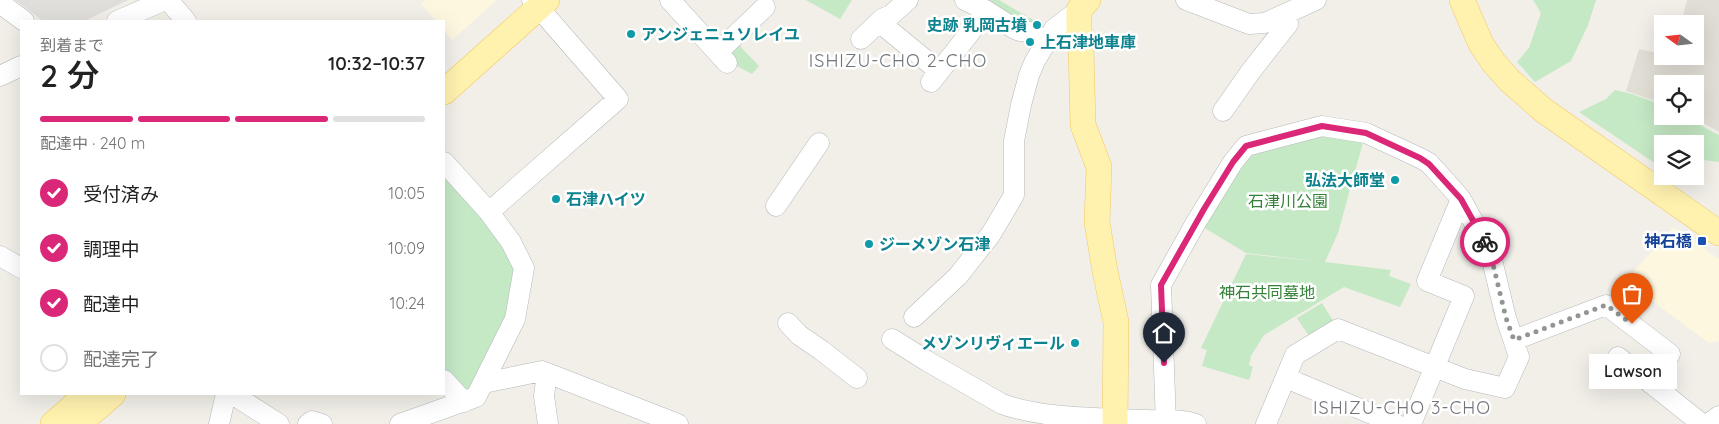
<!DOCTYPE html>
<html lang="ja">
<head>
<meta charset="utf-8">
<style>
  :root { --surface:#fff; --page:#f6f6f6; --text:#222; --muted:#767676; --line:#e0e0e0; --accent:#db2777 }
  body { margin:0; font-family:Quicksand,"Noto Sans JP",sans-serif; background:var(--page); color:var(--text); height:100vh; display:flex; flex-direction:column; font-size:19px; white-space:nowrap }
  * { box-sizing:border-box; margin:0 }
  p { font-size:16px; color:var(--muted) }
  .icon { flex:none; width:28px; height:28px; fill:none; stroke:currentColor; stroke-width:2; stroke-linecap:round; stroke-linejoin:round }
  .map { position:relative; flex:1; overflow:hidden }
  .details { position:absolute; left:20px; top:20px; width:425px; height:375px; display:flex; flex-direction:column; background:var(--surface); border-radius:0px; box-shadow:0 5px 20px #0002 }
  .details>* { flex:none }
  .needle { width:32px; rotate:285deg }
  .tools { position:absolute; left:1654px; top:15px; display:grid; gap:10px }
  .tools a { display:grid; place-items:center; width:50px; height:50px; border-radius:0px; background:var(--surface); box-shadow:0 5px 20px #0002; font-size:25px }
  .pin { position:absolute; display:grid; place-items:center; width:42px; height:42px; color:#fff; margin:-51px -21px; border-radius:50% 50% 50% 0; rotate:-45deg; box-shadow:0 0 5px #0007 }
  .pin .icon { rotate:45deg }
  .courier { position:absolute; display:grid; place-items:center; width:50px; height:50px; margin:-25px; border:4px solid #db2777; border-radius:50%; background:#fff; color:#222; box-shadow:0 1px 6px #0007 }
  .bubble { position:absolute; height:35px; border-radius:0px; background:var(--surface); box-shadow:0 5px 20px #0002; font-size:16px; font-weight:600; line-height:35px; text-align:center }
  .overview em { font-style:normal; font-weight:600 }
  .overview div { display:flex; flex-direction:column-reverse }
  .overview { display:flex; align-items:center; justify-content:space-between; height:85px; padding:0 20px }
  h1 { font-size:32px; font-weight:600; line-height:38px }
  .bar { display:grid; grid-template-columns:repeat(4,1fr); gap:8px 5px; align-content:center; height:60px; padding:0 20px }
  .bar i { height:6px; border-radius:4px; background:var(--line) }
  .bar .current { background:var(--accent) }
  .bar p { grid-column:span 4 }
  ol { padding:0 20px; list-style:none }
  li { display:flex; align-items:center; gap:15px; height:55px }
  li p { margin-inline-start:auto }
  li .icon { padding:5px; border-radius:50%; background:var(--accent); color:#fff; stroke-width:4 }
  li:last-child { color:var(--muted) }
  li i { width:28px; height:28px; border:2px solid var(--line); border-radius:50% }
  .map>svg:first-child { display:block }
  .commercial { fill:#fef7e0 }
  .industrial { fill:#e0deda }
  .education { fill:#e1ded6 }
  .green { fill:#c5e8c5 }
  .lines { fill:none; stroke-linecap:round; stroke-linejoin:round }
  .minor-casing { stroke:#b5b8bc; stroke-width:21 }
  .major-casing { stroke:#f2c960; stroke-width:26 }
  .minor { stroke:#fff; stroke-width:20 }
  .major { stroke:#fff2af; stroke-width:25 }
  .done { stroke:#929495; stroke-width:5; stroke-dasharray:0 9 }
  .route { stroke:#db2777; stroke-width:6 }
  .culture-dot { fill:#0f9aa8; stroke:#fff; stroke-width:2 }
  .transit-dot { fill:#1a4fb4; stroke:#fff; stroke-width:2 }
  .labels { text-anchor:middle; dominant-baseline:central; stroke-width:5; stroke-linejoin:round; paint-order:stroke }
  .culture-label { font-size:16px; font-weight:bold; fill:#0d838f; stroke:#fff; text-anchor:start }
  .park-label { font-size:16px; fill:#348238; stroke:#fff }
  .transit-label { font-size:16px; font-weight:bold; fill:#164399; stroke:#fff; text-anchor:end }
  .neighbourhood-label { font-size:18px; letter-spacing:1px; fill:#70757a; stroke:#fff }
</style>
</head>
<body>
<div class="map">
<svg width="1719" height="424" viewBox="0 0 1719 424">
  <rect width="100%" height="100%" fill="#f1efe8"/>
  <!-- commercial -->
  <path class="commercial" d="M426 0H497L452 40 444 30V21H436L421 4Z
    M1674 227 1719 259V341L1709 343 1625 281Z"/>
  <!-- industrial -->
  <path class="industrial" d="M15 0H128L84 21H43Z"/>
  <!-- education -->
  <path class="education" d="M1687 0H1719V132L1691 116H1695V84H1662V103L1626 91 1639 49 1662 54V56H1695V24H1681Z"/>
  <!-- green -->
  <path class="green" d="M806 0H852L840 19Z
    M977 0H999L1045 27 1043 32 1018 25Z
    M1533 0H1596L1588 25 1571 61 1535 82 1517 62 1529 48 1541 13Z
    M738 44 759 66 752 74 731 63 730 51Z
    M1615 90 1632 94 1662 105V116H1687L1707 129 1719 135V162L1695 159V144H1662V168L1579 112 1606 99Z
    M1321 133 1364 139 1338 233 1325 262 1391 270 1389 276 1411 284 1400 307 1344 287 1264 335 1251 356 1249 365 1253 367 1249 380 1202 366 1207 350 1201 348 1246 254 1325 262 1246 253 1203 227 1248 153Z
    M444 168 519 268 510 316 472 394 444 374Z
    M1322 303 1335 324 1311 339 1297 318Z"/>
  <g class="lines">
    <defs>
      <path id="minor" d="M168 0 186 21
        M670 0 727 63
        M965 0 987 11 1013 28 1020 31 1031 32 1046 42
        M1186 0 1249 24 1265 23 1316 0
        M0 3 24 21
        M117 21 165 0
        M879 22 939 71
        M861 39 882 19 891 15 908 0
        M718 52 765 7
        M0 76 21 66
        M931 82 987 11
        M1223 111 1251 71 1288 24 1287 14
        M444 162 489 212 618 99 532 0
        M776 206 819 143
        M0 256 21 268
        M914 317 958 276 991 234 1014 195V141L1021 105 1029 75 1035 61 1054 29 1079 10
        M788 323 799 335 821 350 857 378
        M892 339 927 361 1002 404C1044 419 1102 418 1147 420 1164 421 1180 418 1196 424
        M1514 340 1606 305 1670 354 1650 383
        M1618 357 1702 424
        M547 373 544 396 548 424
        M1286 378 1396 424
        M444 380 464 402
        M484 383 542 371 678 424
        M232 394 279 424
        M219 424 226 394
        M308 424 312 421 322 424
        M400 424 476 397 515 319 524 268 511 242 489 212
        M1166 424 1161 285 1195 224 1233 162 1246 146 1322 126 1366 133 1420 158 1429 163 1455 192 1461 199 1490 252 1506 318 1519 357 1505 388 1465 379 1338 329 1295 355 1266 424
        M1411 424 1464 296 1427 281 1461 199
        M1708 424 1719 416"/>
      <path id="major" d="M1088 0 1079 10V29L1081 48 1083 125 1099 167 1097 222 1105 271 1116 322 1115 424
        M1462 0 1481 44 1494 63 1509 80 1543 110 1719 233
        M444 92 547 0
        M53 424 87 394
        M79 424 113 394"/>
    </defs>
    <!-- minor casing -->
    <use href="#minor" class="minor-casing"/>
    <!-- major casing -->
    <use href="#major" class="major-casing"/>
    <!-- minor -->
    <use href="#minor" class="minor"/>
    <!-- major -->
    <use href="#major" class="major"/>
  </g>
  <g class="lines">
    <!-- done -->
    <path class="done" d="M1485 242 1490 252 1506 318 1514 340 1606 305 1632 324"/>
    <!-- route -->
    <path class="route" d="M1164 363 1161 285 1204 209 1233 162 1246 146 1322 126 1366 133 1420 158 1429 164 1461 199 1485 242"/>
  </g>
  <!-- markers -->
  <g class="culture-dot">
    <circle cx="1037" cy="25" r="5"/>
    <circle cx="631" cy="34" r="5"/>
    <circle cx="1030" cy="42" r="5"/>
    <circle cx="1395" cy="180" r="5"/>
    <circle cx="556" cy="199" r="5"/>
    <circle cx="869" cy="244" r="5"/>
    <circle cx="1075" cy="343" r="5"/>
  </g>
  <rect class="transit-dot" x="1697" y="236" width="10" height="10" rx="2.5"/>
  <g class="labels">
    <!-- culture labels -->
    <g class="culture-label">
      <text x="1027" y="25" text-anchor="end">史跡 乳岡古墳</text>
      <text x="641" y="34">アンジェニュソレイユ</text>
      <text x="1040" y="42">上石津地車庫</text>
      <text x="1385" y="180" text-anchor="end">弘法大師堂</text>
      <text x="566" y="199">石津ハイツ</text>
      <text x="879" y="244">ジーメゾン石津</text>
      <text x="1065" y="343" text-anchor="end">メゾンリヴィエール</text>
    </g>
    <!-- park labels -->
    <g class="park-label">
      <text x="1288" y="201">石津川公園</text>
      <text x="1267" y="292">神石共同墓地</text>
    </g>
    <!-- transit labels -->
    <g class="transit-label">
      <text x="1692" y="241">神石橋</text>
    </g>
    <!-- neighbourhood labels -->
    <g class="neighbourhood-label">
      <text x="898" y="60">ISHIZU-CHO 2-CHO</text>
      <text x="1402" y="407">ISHIZU-CHO 3-CHO</text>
    </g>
  </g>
</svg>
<div class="tools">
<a><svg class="needle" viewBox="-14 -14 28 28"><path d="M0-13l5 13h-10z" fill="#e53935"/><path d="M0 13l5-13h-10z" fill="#767676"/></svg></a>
<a><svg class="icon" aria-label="locate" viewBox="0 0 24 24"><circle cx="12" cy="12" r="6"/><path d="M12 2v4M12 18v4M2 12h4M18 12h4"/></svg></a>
<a><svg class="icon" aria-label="layers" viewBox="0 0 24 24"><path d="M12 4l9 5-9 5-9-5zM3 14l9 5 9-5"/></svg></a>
</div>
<div class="pin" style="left:1632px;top:324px;background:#ea580c"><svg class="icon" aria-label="bag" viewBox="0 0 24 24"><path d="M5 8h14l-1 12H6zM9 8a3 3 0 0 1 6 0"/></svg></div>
<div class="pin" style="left:1164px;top:363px;background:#1f2937"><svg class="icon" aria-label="home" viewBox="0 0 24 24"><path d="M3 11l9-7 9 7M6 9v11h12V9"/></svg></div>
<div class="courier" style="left:1485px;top:242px"><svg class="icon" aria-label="bike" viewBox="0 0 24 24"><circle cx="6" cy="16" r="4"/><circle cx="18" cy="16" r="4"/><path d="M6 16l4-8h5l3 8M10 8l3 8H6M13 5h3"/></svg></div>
<div class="bubble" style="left:1589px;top:354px;width:88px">Lawson</div>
<section class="details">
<div class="overview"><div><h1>2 分</h1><p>到着まで</p></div><em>10:32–10:37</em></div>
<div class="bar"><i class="current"></i><i class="current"></i><i class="current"></i><i></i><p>配達中 · 240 m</p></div>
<ol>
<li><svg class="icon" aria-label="check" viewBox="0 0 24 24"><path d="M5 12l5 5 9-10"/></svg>受付済み<p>10:05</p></li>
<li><svg class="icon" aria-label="check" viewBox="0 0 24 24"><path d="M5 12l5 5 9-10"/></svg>調理中<p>10:09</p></li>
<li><svg class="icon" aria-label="check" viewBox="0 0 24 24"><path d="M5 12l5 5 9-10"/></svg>配達中<p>10:24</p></li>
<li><i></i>配達完了</li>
</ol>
</section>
</div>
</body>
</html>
